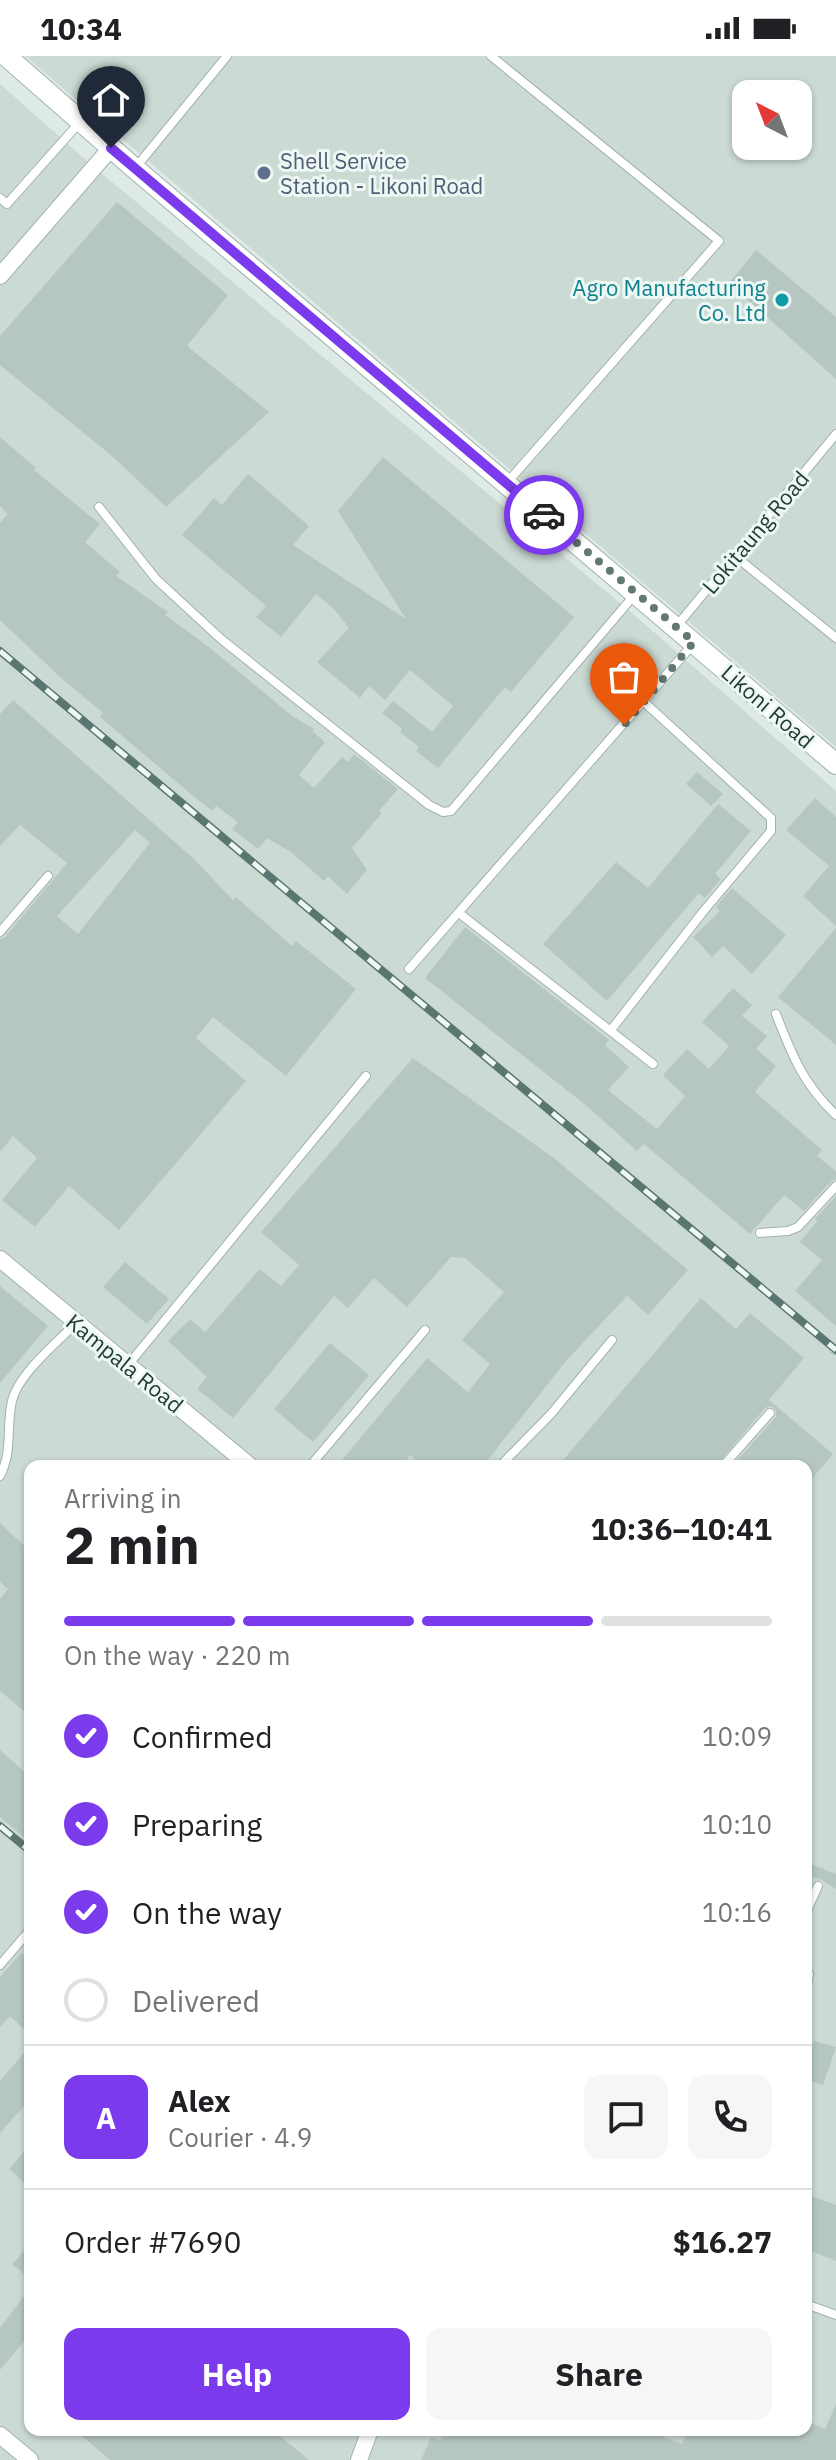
<!DOCTYPE html>
<html lang="en">
<head>
<meta charset="utf-8">
<style>
  :root { --surface:#fff; --page:#f6f6f6; --text:#202124; --muted:#757577; --line:#e0e0e0; --accent:#7c3aed }
  body { margin:0; font-family:"IBM Plex Sans",sans-serif; background:var(--page); color:var(--text); height:100vh; display:flex; flex-direction:column; font-size:30px; white-space:nowrap }
  * { box-sizing:border-box; margin:0 }
  p { font-size:26px; color:var(--muted) }
  .icon { flex:none; width:44px; height:44px; fill:none; stroke:currentColor; stroke-width:2; stroke-linecap:round; stroke-linejoin:round }
  .map { position:relative; flex:1; overflow:hidden }
  .sheet { position:absolute; left:24px; top:1404px; width:788px; height:976px; display:flex; flex-direction:column; background:var(--surface); border-radius:16px; box-shadow:0 2px 6px #0004 }
  .sheet>* { flex:none }
  .needle { width:52px; rotate:318deg }
  .buttons { position:absolute; left:732px; top:24px; display:grid; gap:16px }
  .buttons a { display:grid; place-items:center; width:80px; height:80px; border-radius:16px; background:var(--surface); box-shadow:0 2px 6px #0004; font-size:40px }
  .pin { position:absolute; display:grid; place-items:center; width:68px; height:68px; color:#fff; margin:-82px -34px; border-radius:50% 50% 50% 0; rotate:-45deg; box-shadow:0 0 8px #0007 }
  .pin .icon { rotate:45deg }
  .courier { position:absolute; display:grid; place-items:center; width:80px; height:80px; margin:-40px; border:6px solid #7c3aed; border-radius:50%; background:#fff; color:#222; box-shadow:0 2px 10px #0007 }
  .headline em { font-style:normal; font-weight:800 }
  .headline div { display:flex; flex-direction:column-reverse }
  .headline { display:flex; align-items:center; justify-content:space-between; height:136px; padding:0 40px }
  h1 { font-size:52px; font-weight:800; line-height:60px }
  .bar { display:grid; grid-template-columns:repeat(4,1fr); gap:12px 8px; align-content:center; height:96px; padding:0 40px }
  .bar i { height:10px; border-radius:6px; background:var(--line) }
  .bar .on { background:var(--accent) }
  .bar p { grid-column:span 4 }
  .line { display:flex; align-items:center; gap:20px; padding:0 40px; border-top:2px solid var(--line) }
  .line div { flex:1 }
  .round { display:grid; place-items:center; flex:none; width:84px; height:84px; border-radius:16px; background:var(--page) }
  ol { padding:0 40px; list-style:none }
  li { display:flex; align-items:center; gap:24px; height:88px }
  li p { margin-inline-start:auto }
  li .icon { padding:8px; border-radius:50%; background:var(--accent); color:#fff; stroke-width:4 }
  li:last-child { color:var(--muted) }
  li i { width:44px; height:44px; border:4px solid var(--line); border-radius:50% }
  .primary-button { display:flex; gap:16px; margin-top:auto; padding:16px 40px }
  .primary-button a { flex:1; height:92px; border-radius:16px; background:var(--accent); color:#fff; font-size:32px; font-weight:800; line-height:92px; text-align:center }
  .primary-button a+a { background:var(--page); color:var(--text) }
  .status { display:flex; justify-content:space-between; align-items:center; height:56px; padding:0 40px; background:var(--surface); direction:ltr }
  .status svg { height:22px; fill:currentColor }
  .map>svg:first-child { display:block }
  .built { fill:#ccdad4; fill-rule:evenodd }
  .building { fill:#b6c7c2; fill-rule:evenodd }
  .lines { fill:none; stroke-linecap:round; stroke-linejoin:round }
  .service-casing { stroke:#a1b2ac; stroke-width:10 }
  .minor-casing { stroke:#a1b2ac; stroke-width:18 }
  .tertiary-casing { stroke:#a1b2ac; stroke-width:22 }
  .service { stroke:#fff; stroke-width:8 }
  .minor { stroke:#fff; stroke-width:16 }
  .tertiary { stroke:#fff; stroke-width:20 }
  .rail-casing { stroke:#597670; stroke-width:8 }
  .rail { stroke:#eef7f3; stroke-width:5; stroke-dasharray:15; stroke-linecap:butt }
  .done { stroke:#627872; stroke-width:8; stroke-dasharray:0 14.4 }
  .route { stroke:#7c3aed; stroke-width:10 }
  .service-dot { fill:#5c6f8a; stroke:#eef7f3; stroke-width:3 }
  .culture-dot { fill:#0f9aa8; stroke:#eef7f3; stroke-width:3 }
  .labels { text-anchor:middle; dominant-baseline:central; stroke-width:6; stroke-linejoin:round; paint-order:stroke }
  .service-label { font-size:22px; fill:#4e5e75; stroke:#eef7f3; text-anchor:start }
  .culture-label { font-size:22px; fill:#0d838f; stroke:#eef7f3; text-anchor:end }
  .street-label { font-size:22px; fill:#1f3a34; stroke:#eef7f3 }
</style>
</head>
<body>
<div class="status"><b>10:34</b><svg viewBox="0 0 49 12"><path d="M0 12V9h3v3zM5 12V6h3v6zM10 12V3h3v9zM15 12V0h3v12zM26 1h20v11H26zM47 4h2v5h-2z"/></svg></div>
<div class="map">
<svg width="836" height="2404" viewBox="0 0 836 2404">
  <rect width="100%" height="100%" fill="#deeae5"/>
  <!-- built -->
  <path class="built" d="M25 0H836V691ZM746 38H798V90H746Z
    M0 28 94 111 632 557 836 735V2404H0ZM30 1410H806V2374H30Z"/>
  <!-- building -->
  <path class="building" d="M117 146 228 239 187 290 269 356 166 451 112 400 0 309V280Z
    M756 194 836 261V323L729 227Z
    M0 381 36 412 34 414 100 468 85 486 120 516 116 520 168 556 165 559 209 591 291 659 314 673 312 675 325 686 299 719 314 732 342 701 348 706 354 698 398 733 379 755 382 757 352 792 367 814 347 838 328 820 324 825 291 796 267 782 258 793 232 773 238 766 216 750 212 755 186 734 100 661 103 657 61 622 0 564V467L8 458 0 450Z
    M383 401 574 561 511 636 505 631 438 712 416 695 419 691 400 676 402 673 382 657 393 645 432 676 453 650 410 614 385 644 369 630 360 642 317 606 349 572 333 552 316 538 281 581 256 561 266 550 182 479 214 442 222 449 248 418 309 470 293 489 406 563 338 455Z
    M13 644 194 803 233 844 236 841 292 890 296 885 356 933 286 1020 213 961 196 982 246 1025 119 1174 69 1130 35 1171 2 1144 37 1102 13 1080 0 1096V883L5 881 67 807 20 769 0 790V658ZM135 774 150 787 78 878 57 860Z
    M697 716 723 738 711 750 686 728Z
    M815 742 836 761V870L803 840 829 810 786 774Z
    M718 748 751 775 715 818 721 823 705 842 699 837 607 945 543 888 616 806 648 832Z
    M732 832 786 879 752 918 723 890 712 901 693 881 720 855 716 851Z
    M465 871 609 984 605 989 629 1011 608 1034 657 1073 685 1040 663 1019 687 993 709 1013 729 990 702 966 733 932 752 949 742 960 767 980 756 993 776 1010 755 1036 822 1094 817 1100 836 1115V1123L831 1125 804 1155 784 1139 750 1178 644 1088 637 1095 588 1051 425 922Z
    M836 872V989L778 941Z
    M413 1002 555 1103 688 1214 648 1259 627 1240 566 1305 483 1410H423L410 1399 402 1410H337L427 1302 468 1336 490 1308 462 1284 504 1236 465 1202 451 1201 407 1251 374 1222 348 1252 334 1240 233 1362 197 1333 207 1321 168 1285 190 1263 205 1276 260 1213 281 1230 299 1209 261 1176Z
    M836 1140V1270L795 1235 822 1204 800 1186 817 1165 815 1163Z
    M125 1206 169 1243 147 1268 103 1231Z
    M0 1230 48 1270 0 1327Z
    M701 1242 736 1273 750 1257 804 1302 769 1344 833 1398 806 1430V1410H732L776 1361V1354L771 1350 765 1352 716 1410H558Z
    M330 1287 369 1319 313 1386 274 1353Z
    M0 1467 30 1495V1660L0 1635V1543L8 1533 0 1526Z
    M0 1694 30 1721V1774L24 1781 0 1761Z
    M811 1808 836 1818V1833L820 1823 806 1820Z
    M21 1897 30 1905V1979L10 1960 0 1971V1921Z
    M814 1985 836 1991 823 2029 806 2023V2008Z
    M30 1990V2043L0 2077V2025Z
    M30 2089V2132L9 2113Z
    M806 2138 836 2149V2205L806 2193Z
    M30 2189V2223L12 2208Z
    M30 2232V2278L0 2314V2272Z
    M836 2348V2404H421L431 2381 440 2384 444 2374H647L682 2388 688 2374H806V2365L825 2373Z
    M75 2374H273L309 2404H110Z"/>
  <g class="lines">
    <defs>
      <path id="service" d="M491 0 719 185 512 421
        M141 105 227 0
        M0 142 7 148 80 66
        M99 451 156 523 221 583 429 749 443 756 451 755 636 537
        M735 500 836 582
        M680 566 836 378
        M459 857 653 1008
        M0 876 48 820
        M409 913 694 587
        M776 958C792 999 803 1028 836 1059
        M611 974 702 857 771 775V762L644 646
        M760 1177 788 1175 798 1171 836 1130
        M834 1293 836 1294
        M128 1309 366 1020
        M310 1410 425 1274
        M500 1410 551 1358 612 1284
        M723 1410 770 1357
        M0 1420C13 1395 6 1371 12 1345 18 1318 57 1287 76 1267
        M806 1857 818 1830
        M0 1909 30 1874
        M806 1916 809 1918 806 1935
        M806 2248 836 2259"/>
      <path id="minor" d="M0 220 111 92
        M0 1203 250 1410
        M0 2379 30 2404
        M359 2404 370 2374"/>
      <path id="tertiary" d="M6 0 133 111 836 708"/>
    </defs>
    <!-- service casing -->
    <use href="#service" class="service-casing"/>
    <!-- minor casing -->
    <use href="#minor" class="minor-casing"/>
    <!-- tertiary casing -->
    <use href="#tertiary" class="tertiary-casing"/>
    <!-- service -->
    <use href="#service" class="service"/>
    <!-- minor -->
    <use href="#minor" class="minor"/>
    <!-- tertiary -->
    <use href="#tertiary" class="tertiary"/>
    <defs>
      <path id="rail" d="M0 595 836 1294
        M0 1770 30 1795"/>
    </defs>
    <!-- rail casing -->
    <use href="#rail" class="rail-casing"/>
    <!-- rail -->
    <use href="#rail" class="rail"/>
  </g>
  <g class="lines">
    <!-- done -->
    <path class="done" d="M544 459 694 586 624 669"/>
    <!-- route -->
    <path class="route" d="M111 92 544 459"/>
  </g>
  <!-- markers -->
  <circle class="service-dot" cx="264" cy="117" r="8"/>
  <circle class="culture-dot" cx="782" cy="244" r="8"/>
  <g class="labels">
    <!-- service labels -->
    <g class="service-label">
      <text x="280" y="104">Shell Service<tspan x="280" dy="25">Station - Likoni Road</tspan></text>
    </g>
    <!-- culture labels -->
    <g class="culture-label">
      <text x="766" y="231">Agro Manufacturing<tspan x="766" dy="25">Co. Ltd</tspan></text>
    </g>
    <!-- street labels -->
    <g class="street-label">
      <text transform="translate(755 476) rotate(-50)">Lokitaung Road</text>
      <text transform="translate(768 650) rotate(41)">Likoni Road</text>
      <text transform="translate(125 1307) rotate(39)">Kampala Road</text>
    </g>
  </g>
</svg>
<div class="buttons">
<a><svg class="needle" viewBox="-14 -14 28 28"><path d="M0-13l5 13h-10z" fill="#e53935"/><path d="M0 13l5-13h-10z" fill="#757577"/></svg></a>
</div>
<div class="pin" style="left:624px;top:669px;background:#ea580c"><svg class="icon" aria-label="bag" viewBox="0 0 24 24"><path d="M5 8h14l-1 12H6zM9 8a3 3 0 0 1 6 0"/></svg></div>
<div class="pin" style="left:111px;top:92px;background:#1f2937"><svg class="icon" aria-label="home" viewBox="0 0 24 24"><path d="M3 11l9-7 9 7M6 9v11h12V9"/></svg></div>
<div class="courier" style="left:544px;top:459px"><svg class="icon" aria-label="car" viewBox="0 0 24 24"><path d="M5 17H2v-5l4-1 3-4h7l3 4 3 1v5h-3M9 17h6M6 11h13"/><circle cx="7" cy="17" r="2"/><circle cx="17" cy="17" r="2"/></svg></div>
<section class="sheet">
<div class="headline"><div><h1>2 min</h1><p>Arriving in</p></div><em>10:36–10:41</em></div>
<div class="bar"><i class="on"></i><i class="on"></i><i class="on"></i><i></i><p>On the way · 220 m</p></div>
<ol>
<li><svg class="icon" aria-label="check" viewBox="0 0 24 24"><path d="M5 12l5 5 9-10"/></svg>Confirmed<p>10:09</p></li>
<li><svg class="icon" aria-label="check" viewBox="0 0 24 24"><path d="M5 12l5 5 9-10"/></svg>Preparing<p>10:10</p></li>
<li><svg class="icon" aria-label="check" viewBox="0 0 24 24"><path d="M5 12l5 5 9-10"/></svg>On the way<p>10:16</p></li>
<li><i></i>Delivered</li>
</ol>
<div class="line" style="height:144px"><b class="round" style="background:var(--accent);color:#fff">A</b><div><b>Alex</b><p>Courier · 4.9</p></div><a class="round"><svg class="icon" aria-label="chat" viewBox="0 0 24 24"><path d="M4 5h16v11H9l-5 4z"/></svg></a><a class="round"><svg class="icon" aria-label="phone" viewBox="0 0 24 24"><path d="M5 4h4l2 5-3 2q2 4 5 5l2-3 5 2v4C11 20 4 13 5 4z"/></svg></a></div>
<div class="line" style="height:104px"><div>Order #7690</div><b>$16.27</b></div>
<div class="primary-button"><a>Help</a><a>Share</a></div>
</section>
</div>
</body>
</html>
